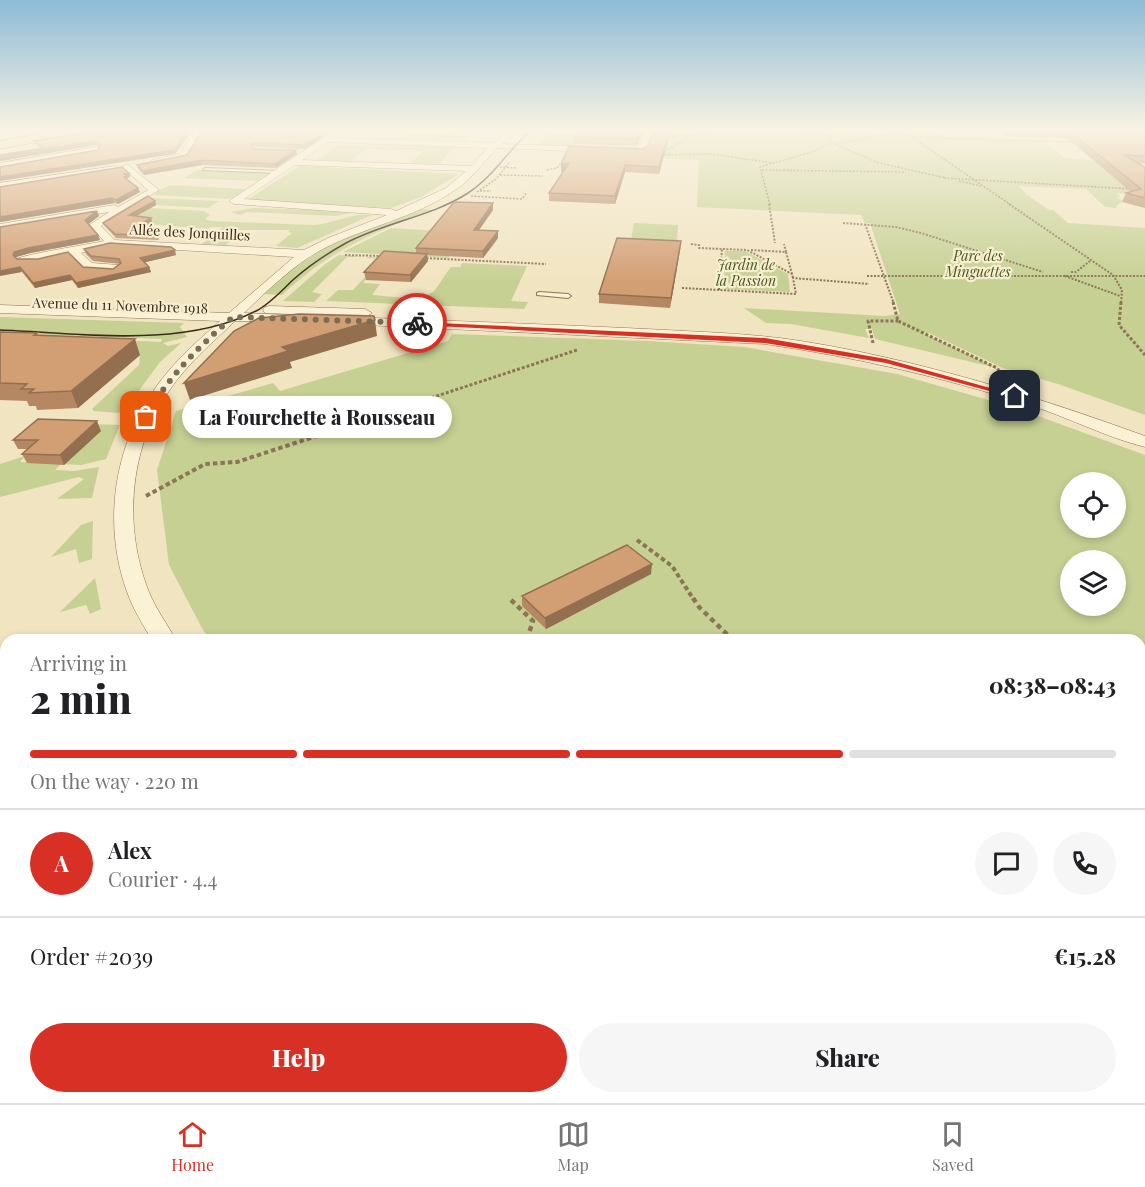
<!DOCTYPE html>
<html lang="en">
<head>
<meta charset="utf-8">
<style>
  :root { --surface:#fff; --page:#f6f6f6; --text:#202124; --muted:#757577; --line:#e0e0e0; --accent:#d93025 }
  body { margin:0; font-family:"Playfair Display",serif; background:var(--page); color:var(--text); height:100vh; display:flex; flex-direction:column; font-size:22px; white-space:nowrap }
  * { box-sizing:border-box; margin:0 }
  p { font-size:20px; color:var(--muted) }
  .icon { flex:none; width:33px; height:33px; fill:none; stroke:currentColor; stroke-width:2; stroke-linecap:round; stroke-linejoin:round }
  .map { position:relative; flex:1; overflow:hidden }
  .side { position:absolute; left:0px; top:634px; width:1146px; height:470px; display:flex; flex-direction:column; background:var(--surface); border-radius:18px 18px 0 0; box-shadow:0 3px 9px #0003 }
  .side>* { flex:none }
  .fabs { position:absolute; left:1060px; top:472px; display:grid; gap:12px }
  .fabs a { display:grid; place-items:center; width:66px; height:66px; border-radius:50%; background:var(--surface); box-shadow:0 3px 9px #0003; font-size:30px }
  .pin { position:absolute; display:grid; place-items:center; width:51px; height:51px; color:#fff; margin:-26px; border-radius:12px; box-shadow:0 3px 9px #0006 }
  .courier { position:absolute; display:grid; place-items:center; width:60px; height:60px; margin:-30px; border:4px solid #d93025; border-radius:50%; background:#fff; color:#222; box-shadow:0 2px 8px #0007 }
  .bubble { position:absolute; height:42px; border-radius:21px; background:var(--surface); box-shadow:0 3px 9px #0003; font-size:20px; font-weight:800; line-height:42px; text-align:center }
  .headline em { font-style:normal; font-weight:800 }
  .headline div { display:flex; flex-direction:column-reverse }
  .headline { display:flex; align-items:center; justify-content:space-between; height:102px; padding:0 30px }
  h1 { font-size:39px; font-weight:800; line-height:45px }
  .bar { display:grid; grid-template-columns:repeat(4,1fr); gap:9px 6px; align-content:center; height:72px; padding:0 30px }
  .bar i { height:8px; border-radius:4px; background:var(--line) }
  .bar .selected { background:var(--accent) }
  .bar p { grid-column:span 4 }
  .line { display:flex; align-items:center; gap:15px; padding:0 30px; border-top:2px solid var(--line) }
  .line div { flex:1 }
  .round { display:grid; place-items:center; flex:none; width:63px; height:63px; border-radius:32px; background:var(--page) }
  .action { display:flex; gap:12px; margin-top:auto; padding:12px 30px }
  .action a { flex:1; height:69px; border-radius:36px; background:var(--accent); color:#fff; font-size:24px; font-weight:800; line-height:69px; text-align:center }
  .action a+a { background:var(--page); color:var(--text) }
  .dock { display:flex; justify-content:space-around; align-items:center; height:84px; border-top:2px solid var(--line); background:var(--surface); font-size:16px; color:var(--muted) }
  .dock a { display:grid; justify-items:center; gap:3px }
  .dock .selected { color:var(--accent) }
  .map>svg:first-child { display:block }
  .green { fill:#c6d093; fill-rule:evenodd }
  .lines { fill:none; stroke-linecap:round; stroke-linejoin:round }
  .service-casing { stroke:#8b7457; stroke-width:2 }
  .minor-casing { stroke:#8b7457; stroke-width:1 }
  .primary-casing { stroke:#58422b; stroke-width:1 }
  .path-far5 { stroke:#8b7457; stroke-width:1.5; stroke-dasharray:2 1.5; stroke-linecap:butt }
  .path-far4 { stroke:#8b7457; stroke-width:2; stroke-dasharray:2 1.5; stroke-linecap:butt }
  .path-far3 { stroke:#8b7457; stroke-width:3; stroke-dasharray:3 2; stroke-linecap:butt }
  .path-far2 { stroke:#8b7457; stroke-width:4; stroke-dasharray:4.5 3; stroke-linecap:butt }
  .path-far1 { stroke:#8b7457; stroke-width:4.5; stroke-dasharray:5 4; stroke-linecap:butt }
  .path { stroke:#8b7457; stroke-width:6; stroke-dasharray:8 4.5; stroke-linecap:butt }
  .service { fill:#fbf1d4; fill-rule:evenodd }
  .minor { fill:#fbf1d4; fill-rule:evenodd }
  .primary { fill:#f7dc95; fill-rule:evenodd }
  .tram { stroke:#3a2b1c; stroke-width:1.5 }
  .wall { fill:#b58863 }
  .shaded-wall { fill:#936f50 }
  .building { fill:#d29e73; stroke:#936f50; stroke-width:1.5 }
  .route { fill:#d93025 }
  .done { stroke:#7a6c55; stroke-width:6; stroke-dasharray:0 10.8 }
  .labels { text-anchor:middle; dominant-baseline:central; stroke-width:4.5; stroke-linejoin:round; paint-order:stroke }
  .far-street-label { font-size:14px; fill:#3a2b1c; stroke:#f8eed0 }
  .far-park-label { font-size:14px; font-style:italic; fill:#485721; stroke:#f8eed0 }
</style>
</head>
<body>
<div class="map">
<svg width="1145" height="1103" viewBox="0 0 1145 1103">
  <rect width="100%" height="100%" fill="#f1e4c0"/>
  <!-- green -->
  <path class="green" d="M666 129H932L947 137 1043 142 1065 158 1145 166V195L1117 193 1120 196 1117 198 1124 201 1117 205 1116 208 1105 207 1086 189 1019 186 1026 194 1049 210H1053L1068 223 1145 228V415L1058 384 1003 368 929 333H923L997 368 875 339 872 329H865L869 338 791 324 766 323 744 308 884 316 900 314 870 223H865L861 215 697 207 699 160 661 158Z
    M413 130H419L417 133 470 135 464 141H471L403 139Z
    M546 133 582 135 575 146 538 145Z
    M342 143 455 147 439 164 411 163 423 151 367 149 349 162 316 161 339 145 427 148Z
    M300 166 459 174 421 197 391 208 245 201Z
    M198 170 272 173 258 181 184 178Z
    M171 185 243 189H246L230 199 154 195 159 190Z
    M150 198 219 201 208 208 138 204Z
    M133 207 204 211 210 215 205 219 211 221 314 225C333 224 353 212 372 215L297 248 276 246 292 233 288 232 290 230H237L227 237 236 238 225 245 202 244 223 227H211L208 229 148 224 151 222 106 227 104 225Z
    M253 208 347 211 349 213 336 216 247 212 240 215 231 212Z
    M415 209 433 210C372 233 330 250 282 295L262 294 290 271 326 247Z
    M634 223 678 225 677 241 631 239Z
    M391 228 475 233 448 258 343 252Z
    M725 251H745L788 274 790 292 724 289Z
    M339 255 365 257H347L312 292 322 294 314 302 283 301 324 265Z
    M368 257 401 259H385L363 283 380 284 372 295C387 296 422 302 434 291 440 284 445 274 451 267H460L462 263 527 266 511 301 528 302 524 309 326 301 338 290H353L382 259 366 258Z
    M0 317 184 323 180 327 187 337 163 343 168 346 181 343 160 362 124 411 118 413 94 411 92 409 139 365 140 357 136 354 4 335 161 342 162 339 0 333Z
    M452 334 648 341 744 347 897 374 1013 407 1145 455V1103H1056L1046 1098H1140V640H213L204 632 169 565 157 470 176 411 273 383 280 391 448 341ZM1071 483H1116V528H1071ZM1071 561H1116V606H1071Z
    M87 424 120 425 106 459 81 465 61 464 55 470 74 471 99 467 92 498 57 499 84 479 79 477 0 497V464L25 456 20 462 57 464Z
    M93 521 92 559 79 563 76 549 51 557 81 525Z
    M95 578 101 609 90 614 86 605 60 612Z"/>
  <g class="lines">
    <defs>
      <path id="service" d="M205 168 278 171 280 172 278 173 203 170Z
        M539 292 568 294 571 296 568 298 537 295V293Z
        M0 1070 6 1071V1089L0 1088Z
        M106 1098H152L155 1103H109Z"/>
      <path id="minor" d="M25 129H43L10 136 6 134Z
        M196 129H204L186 158 152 164V160L180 154Z
        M511 129H520L502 144 639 148 646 129H654L646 151 642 154 497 148C483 163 472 179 455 190 415 218 364 227 321 250 292 266 268 290 244 313L287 315 292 316 294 319 292 322 235 321C212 343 187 364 169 391 129 449 123 527 149 592 156 609 167 624 176 640H152C143 625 133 609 127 592 101 520 115 439 162 379 179 357 200 339 220 321L0 313V305L229 313 294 257 112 246 81 253 92 263 119 265V271H89L85 270 71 255C56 258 29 269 17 259 21 255 91 244 104 241L89 225 109 212 0 230V224L114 205 118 207 148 190 124 169 123 167 127 164 159 190 101 226 115 240 304 250 328 238 387 215 234 204 229 201 335 130 342 132 335 138 493 143ZM328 142 488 148 471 166 302 160ZM295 165 466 171 446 188 396 211 391 209 244 199Z
        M96 147 99 148V152L0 169V163Z
        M115 166 118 167V171L0 189V183Z
        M270 306 365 309 372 313 365 317 265 313 263 310 265 307Z
        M348 317C448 321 547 324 647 329 698 332 750 333 801 341 919 360 1032 395 1145 436V447C1105 437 1068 417 1029 405 942 377 855 357 765 344L343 324 341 321 343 318Z
        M6 738V761L0 763V740Z
        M912 1098H958L960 1103H914Z"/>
      <path id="primary" d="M67 129H94L88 133 0 149V141Z"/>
    </defs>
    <!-- service casing -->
    <use href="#service" class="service-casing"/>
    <!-- minor casing -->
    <use href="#minor" class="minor-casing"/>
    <!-- primary casing -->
    <use href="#primary" class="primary-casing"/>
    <!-- path-far5 -->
    <path class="path-far5" d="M789 129 828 135
      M834 129 828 135 832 143 879 163 946 178
      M900 129 1011 205
      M665 137 692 135 721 129
      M912 137 1075 142
      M835 144 903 131
      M662 153 692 136
      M661 155 711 154 773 163
      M500 167 516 168
      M547 170 557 168 560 164
      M762 170 905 172
      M500 175 543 176
      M944 178 1132 189
      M959 181 981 186
      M480 191H491
      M477 192 496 179 509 163
      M471 196 522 199 527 192
      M770 205 760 167 812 152 832 143"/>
    <!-- path-far4 -->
    <path class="path-far4" d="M769 204 775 243
      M1009 204 1113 275 1122 290 1121 304
      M843 223 896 227 921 233 1043 272
      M865 224 894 304
      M691 244 699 245V248L747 250 792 274 793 278
      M751 250 786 252 784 244
      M786 252 792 274
      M345 255 383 256
      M423 258 546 264
      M1071 272H1076L1090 261
      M867 276H1145
      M1065 276 1120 296
      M682 288 796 294 793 278 869 284
      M719 290 722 249"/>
    <!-- path-far3 -->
    <path class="path-far3" d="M893 302 898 321 997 368 1001 374
      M1121 302 1119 325 1145 355
      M873 343 868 321H898
      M327 432 577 350"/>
    <!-- path-far2 -->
    <path class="path-far2" d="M146 496 205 464 237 462 332 431
      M637 540 672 566 694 600"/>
    <!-- path-far1 -->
    <path class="path-far1" d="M693 598 699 607 733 640
      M511 600 533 621 528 636 530 640
      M1140 786 1145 788"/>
    <!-- path -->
    <path class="path" d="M0 962 6 959
      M1064 1103 1065 1098"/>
    <!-- service -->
    <use href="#service" class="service"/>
    <!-- minor -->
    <use href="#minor" class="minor"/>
    <!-- primary -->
    <use href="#primary" class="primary"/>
    <!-- tram -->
    <path class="tram" d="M0 330C80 333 182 349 256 311 270 304 282 290 294 279 310 265 328 253 346 243 385 222 431 217 468 193 494 176 509 149 532 129"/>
  </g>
  <!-- wall -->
  <path class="wall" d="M578 129H644L637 146 574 144V137Z
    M671 129 659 174 625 172 615 204 549 201V193L563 171 561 172 642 149Z
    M998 129H1145V164L1139 163 1145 167V208L1122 202 1126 193 1131 192 1067 138 1005 136Z
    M288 130H327L328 134 305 149 252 147 253 149 296 150 297 154 276 168 202 165 144 175 138 169 137 165 187 155Z
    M87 132 175 154 98 150 99 146 96 145 0 161V155L41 149 36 145 34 141Z
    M129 173 130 177 127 178 128 180 140 192 118 204 114 203 0 222V187Z
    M155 201 156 205 135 216 151 218 152 222 146 226 158 236 159 240 116 238 105 226 103 223Z
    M493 210 479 230 498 231V238L483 258 427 255 428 261 411 282 366 280 364 272 416 253V248Z
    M97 211 99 216 88 224 98 235 100 240 30 253 16 257V258L17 259 83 267 113 269 121 264 93 261 86 254 84 249 176 255 145 262 149 267 151 272 78 288 72 280 35 288 22 272 0 227Z
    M681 241 670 308 599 303V294Z
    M0 332 37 333 38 335 140 355 78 408 37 410 36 406H29L27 401 0 400Z
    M101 431 64 465 27 463 22 454 28 449H18L13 440Z
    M651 574 546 629 522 606V596Z"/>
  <!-- shaded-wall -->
  <path class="shaded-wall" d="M190 129H194L175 154 0 181V177Z
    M642 129H644L637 146 638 139Z
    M670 129H671L659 174V167Z
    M327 130 328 134 305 149 304 145Z
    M94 141 96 145 0 161V156Z
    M296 150 297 154 276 168 275 164Z
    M201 160 202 165 144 175 143 171Z
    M569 163V170L561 172V164Z
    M625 165V172L615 204V196Z
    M129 173 130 177 127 178 128 180 124 177V174Z
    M138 188 140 192 118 204 116 200Z
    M112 198 114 203 0 222V217Z
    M155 201 156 205 131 219 129 215Z
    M493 203V210L474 237V230Z
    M97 211 99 216 87 225 85 220Z
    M151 218 152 222 144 227 143 223Z
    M498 231V238L483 258V251Z
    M98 235 100 240 30 253 16 257 15 260 13 255 14 252 28 248Z
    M681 241 680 250 670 308 671 298Z
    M175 250 176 255 142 263 140 258Z
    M427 254 428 261 411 282 410 275Z
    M20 267 22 272 0 276V271Z
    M149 267 151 272 78 288 76 283Z
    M70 275 72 280 35 288 33 283Z
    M375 320 377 336 290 362 292 368 190 400 184 383 282 347Z
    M135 339 140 355 78 408 71 391Z
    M97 421 101 431 64 465 60 455Z
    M652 564 651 574 546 629 545 618Z"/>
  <!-- building -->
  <path class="building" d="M90 129H190L174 150 0 177V167L98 150 100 143 94 141 0 156V155L44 148 34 141 87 132Z
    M203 129H287L327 130 304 145 251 143 253 149 296 150 275 164 201 160 143 171 137 165 187 155Z
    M578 129H642L638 139 574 137Z
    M654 129H670L659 167 625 165 615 196 549 193 569 163 561 164 569 146 642 149 648 145Z
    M1016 129H1145V156L1124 155 1145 167V198L1126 193 1141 189 1069 131Z
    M122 167 129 173 124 174 127 176 124 177 138 188 116 200 112 198 0 217V187Z
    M148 196 155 201 129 215 151 218 143 223 158 236 115 234 103 223Z
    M454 202 493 203 474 230 498 231 483 251 416 248Z
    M97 211 85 220 98 235 28 248 14 252 13 255 17 259H38L68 252 83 267 113 269 121 263 119 259 91 256 84 249 110 243 171 247 175 250 140 258 149 267 76 283 70 275 33 283 20 267 0 271V227Z
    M617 238 681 241 671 298 599 294Z
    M384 251 427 254 410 275 364 272Z
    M299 314 374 316 375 320 282 347 288 351 184 383 234 331 259 318Z
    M0 332 37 333 34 335 135 339 71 391 29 393 34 389H21L27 384 0 383Z
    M38 419 97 421 60 455 22 454 38 440H13Z
    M627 545 652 564 545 618 522 596Z"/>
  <!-- sky -->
  <linearGradient id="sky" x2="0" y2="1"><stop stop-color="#8cbad6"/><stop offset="0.46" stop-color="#f9f3e3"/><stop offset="1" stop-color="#f9f3e3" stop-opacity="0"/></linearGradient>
  <rect width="1145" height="283" fill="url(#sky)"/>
  <!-- route -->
  <path class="route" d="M415 322 765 338 886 359 1019 396 1015 398 886 363 765 343 417 325Z"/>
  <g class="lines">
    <!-- done -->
    <path class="done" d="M146 417C168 377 198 347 233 317L417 323"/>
  </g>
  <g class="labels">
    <!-- far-street labels -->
    <g class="far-street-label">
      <text transform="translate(190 232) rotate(3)">Allée des Jonquilles</text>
      <text transform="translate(120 305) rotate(2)">Avenue du 11 Novembre 1918</text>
    </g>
    <!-- far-park labels -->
    <g class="far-park-label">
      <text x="978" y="255">Parc des<tspan x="978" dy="16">Minguettes</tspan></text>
      <text x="746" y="264">Jardin de<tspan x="746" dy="16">la Passion</tspan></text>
    </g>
  </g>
</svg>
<div class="fabs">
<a><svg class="icon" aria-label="locate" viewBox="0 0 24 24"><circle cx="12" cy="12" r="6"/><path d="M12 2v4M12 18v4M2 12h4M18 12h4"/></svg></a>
<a><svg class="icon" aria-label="layers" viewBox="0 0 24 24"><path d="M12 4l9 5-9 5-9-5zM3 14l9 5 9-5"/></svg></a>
</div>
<div class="pin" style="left:146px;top:417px;background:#ea580c"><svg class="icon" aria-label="bag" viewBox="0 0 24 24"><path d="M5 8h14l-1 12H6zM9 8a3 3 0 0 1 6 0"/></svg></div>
<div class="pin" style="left:1015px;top:396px;background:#1f2937"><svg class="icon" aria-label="home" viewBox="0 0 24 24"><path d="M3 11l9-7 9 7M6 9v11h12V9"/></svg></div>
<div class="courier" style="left:417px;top:323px"><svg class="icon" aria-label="bike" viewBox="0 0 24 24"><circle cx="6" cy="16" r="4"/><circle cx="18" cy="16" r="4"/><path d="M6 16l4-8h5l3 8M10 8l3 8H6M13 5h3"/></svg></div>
<div class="bubble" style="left:182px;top:396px;width:270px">La Fourchette à Rousseau</div>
<section class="side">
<div class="headline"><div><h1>2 min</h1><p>Arriving in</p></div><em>08:38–08:43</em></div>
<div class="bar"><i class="selected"></i><i class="selected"></i><i class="selected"></i><i></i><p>On the way · 220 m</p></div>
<div class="line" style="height:108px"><b class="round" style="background:var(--accent);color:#fff">A</b><div><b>Alex</b><p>Courier · 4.4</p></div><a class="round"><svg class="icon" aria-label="chat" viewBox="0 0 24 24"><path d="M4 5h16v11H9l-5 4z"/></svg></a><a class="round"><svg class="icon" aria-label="phone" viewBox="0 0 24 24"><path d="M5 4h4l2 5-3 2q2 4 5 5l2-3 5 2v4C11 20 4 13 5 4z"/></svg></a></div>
<div class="line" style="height:78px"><div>Order #2039</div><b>€15.28</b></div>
<div class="action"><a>Help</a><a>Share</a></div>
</section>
</div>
<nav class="dock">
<a class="selected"><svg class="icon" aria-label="home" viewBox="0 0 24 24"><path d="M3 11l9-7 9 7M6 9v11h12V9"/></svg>Home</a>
<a><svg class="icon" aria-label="map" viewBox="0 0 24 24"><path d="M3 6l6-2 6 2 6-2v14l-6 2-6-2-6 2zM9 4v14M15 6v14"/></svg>Map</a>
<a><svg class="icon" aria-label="saved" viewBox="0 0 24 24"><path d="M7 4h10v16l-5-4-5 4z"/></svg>Saved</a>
</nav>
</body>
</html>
